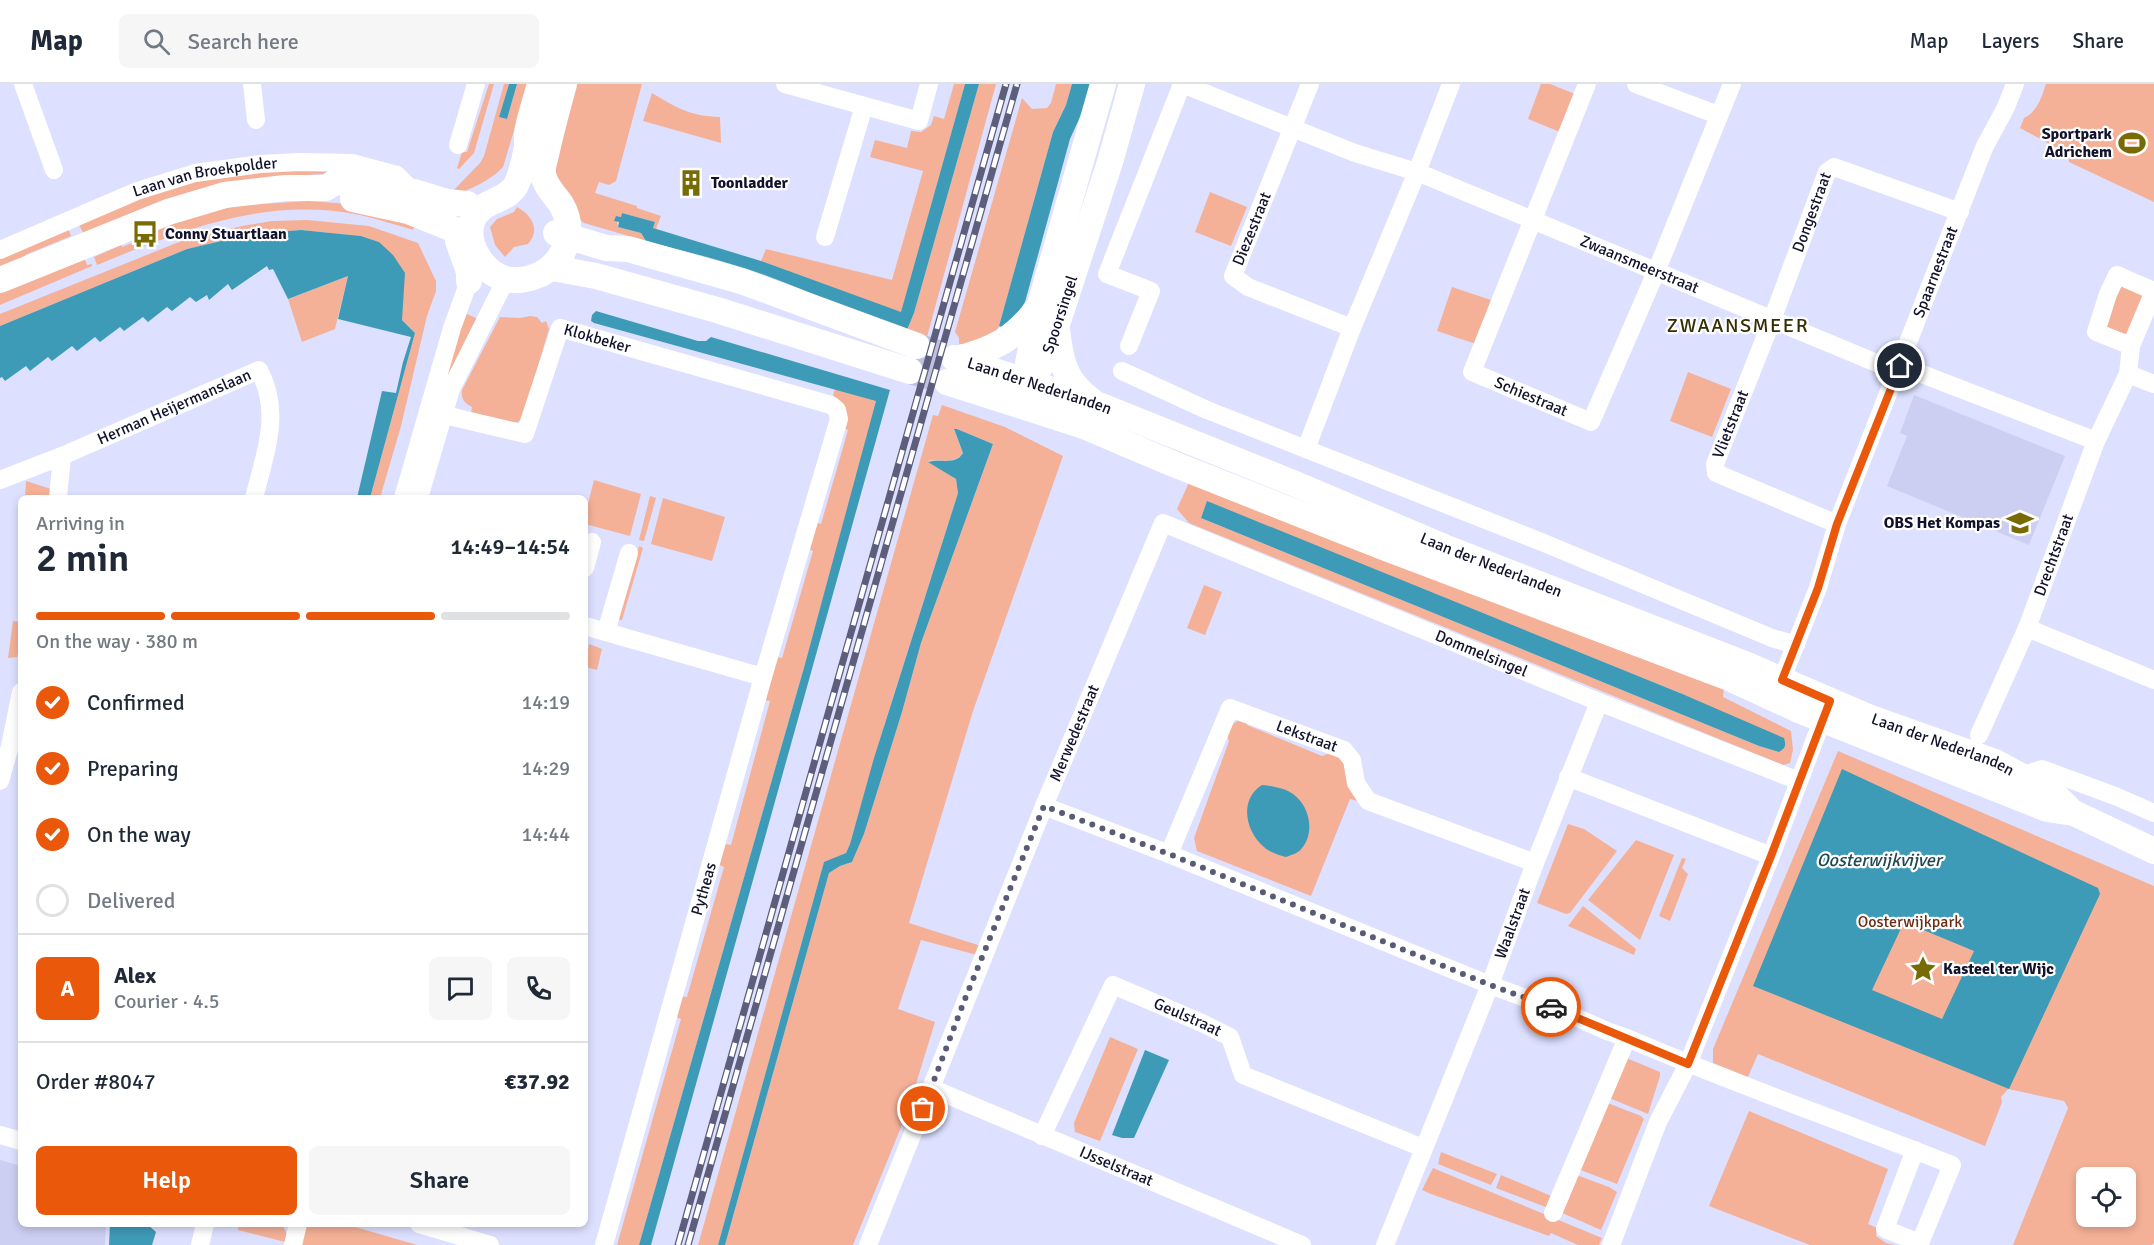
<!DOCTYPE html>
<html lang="en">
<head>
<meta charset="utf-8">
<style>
  :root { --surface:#fff; --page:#f6f6f7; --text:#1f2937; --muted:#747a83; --line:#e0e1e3; --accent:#ea580c }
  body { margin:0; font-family:Signika,sans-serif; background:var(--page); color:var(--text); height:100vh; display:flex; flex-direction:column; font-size:22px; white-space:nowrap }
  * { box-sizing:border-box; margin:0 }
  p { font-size:20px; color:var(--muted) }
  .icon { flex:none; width:33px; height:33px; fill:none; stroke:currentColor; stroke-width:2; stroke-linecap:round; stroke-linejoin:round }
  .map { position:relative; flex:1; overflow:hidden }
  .sheet { position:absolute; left:18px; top:411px; width:570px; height:732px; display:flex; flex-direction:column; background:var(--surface); border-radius:9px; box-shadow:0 3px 9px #0003 }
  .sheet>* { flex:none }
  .fabs { position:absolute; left:2076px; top:1083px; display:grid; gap:12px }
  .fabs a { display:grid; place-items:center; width:60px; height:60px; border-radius:9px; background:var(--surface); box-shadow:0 3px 9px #0003; font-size:30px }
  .pin { position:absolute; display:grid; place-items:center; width:51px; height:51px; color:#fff; margin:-26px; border:3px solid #fff; border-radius:50%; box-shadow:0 2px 6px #0007 }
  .courier { position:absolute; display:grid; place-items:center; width:60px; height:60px; margin:-30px; border:4px solid #ea580c; border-radius:50%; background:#fff; color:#222; box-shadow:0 2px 8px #0007 }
  .head em { font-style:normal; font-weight:600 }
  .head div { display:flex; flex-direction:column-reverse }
  .head { display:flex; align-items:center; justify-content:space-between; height:102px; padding:0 18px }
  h1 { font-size:39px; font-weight:600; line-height:45px }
  .bar { display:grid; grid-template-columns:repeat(4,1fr); gap:9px 6px; align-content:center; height:72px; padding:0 18px }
  .bar i { height:8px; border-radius:4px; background:var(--line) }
  .bar .selected { background:var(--accent) }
  .bar p { grid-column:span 4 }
  .line { display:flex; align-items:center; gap:15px; padding:0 18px; border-top:2px solid var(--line) }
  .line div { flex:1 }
  .round { display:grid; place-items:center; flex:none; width:63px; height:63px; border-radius:9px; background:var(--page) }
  ol { padding:0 18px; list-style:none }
  li { display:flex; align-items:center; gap:18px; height:66px }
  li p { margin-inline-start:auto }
  li .icon { padding:6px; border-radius:50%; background:var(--accent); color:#fff; stroke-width:4 }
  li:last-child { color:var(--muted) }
  li i { width:33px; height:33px; border:3px solid var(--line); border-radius:50% }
  .primary-button { display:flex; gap:12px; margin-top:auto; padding:12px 18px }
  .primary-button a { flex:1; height:69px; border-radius:9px; background:var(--accent); color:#fff; font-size:24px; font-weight:600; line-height:69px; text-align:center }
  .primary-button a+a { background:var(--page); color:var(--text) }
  header { display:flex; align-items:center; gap:36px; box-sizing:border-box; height:84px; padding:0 30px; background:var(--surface); border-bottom:2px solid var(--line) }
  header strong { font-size:28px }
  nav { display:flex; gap:33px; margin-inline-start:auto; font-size:21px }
  .search { width:420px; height:54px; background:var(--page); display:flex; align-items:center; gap:15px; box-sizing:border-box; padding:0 21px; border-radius:9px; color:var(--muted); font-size:22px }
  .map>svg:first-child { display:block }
  .built { fill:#cccff1 }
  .green { fill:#f4b198; fill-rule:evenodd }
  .water { fill:#3e9bb8; fill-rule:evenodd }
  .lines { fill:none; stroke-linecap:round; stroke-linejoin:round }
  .secondary-tunnel { stroke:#bfc1e0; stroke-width:26; stroke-dasharray:26 13; stroke-linecap:butt }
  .minor { stroke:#fff; stroke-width:18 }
  .secondary { stroke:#fff; stroke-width:26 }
  .rail-casing { stroke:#5d5e7b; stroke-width:7 }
  .rail { stroke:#fff; stroke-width:4.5; stroke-dasharray:14; stroke-linecap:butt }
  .done { stroke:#595a76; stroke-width:6; stroke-dasharray:0 10.8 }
  .route { stroke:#ea580c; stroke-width:8 }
  .labels { text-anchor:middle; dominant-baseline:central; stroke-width:4.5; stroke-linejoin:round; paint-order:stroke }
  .poi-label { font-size:16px; font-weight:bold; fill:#12122d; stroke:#fff; text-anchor:start }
  .street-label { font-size:16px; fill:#12122d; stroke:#fff }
  .park-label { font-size:16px; fill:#6e2c11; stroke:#fff }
  .water-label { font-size:18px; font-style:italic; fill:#1f4854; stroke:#fff }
  .quarter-label { font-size:20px; letter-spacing:1.5px; fill:#352f03; stroke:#fff }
</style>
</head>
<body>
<header>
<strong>Map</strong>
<div class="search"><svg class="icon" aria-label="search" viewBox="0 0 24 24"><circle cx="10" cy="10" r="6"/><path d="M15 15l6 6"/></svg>Search here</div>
<nav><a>Map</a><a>Layers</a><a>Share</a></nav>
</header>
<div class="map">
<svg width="2154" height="1161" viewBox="0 0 2154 1161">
  <rect width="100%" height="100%" fill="#dde0ff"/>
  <!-- built -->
  <path class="built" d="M1914 311 2065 372 2029 461 1887 402 1907 352 1900 349Z
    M0 1076 21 1082V1140H106L105 1161H0Z"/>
  <!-- green -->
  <path class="green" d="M489 0H494L474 69 459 85 457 84 462 68H467Z
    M504 0H509L499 33 507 35 517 0H528L503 83C490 97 472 104 454 112L449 111 480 79 484 72Z
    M569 0H642L616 97 609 101 599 98 595 109 637 122V124L661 132 656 145 653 144 655 138 622 129 621 133 616 132 618 143 641 149 646 157 584 139 574 131 556 100 552 65Z
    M954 0H965L901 229 761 177 766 165 892 196 923 87 870 73 875 56 907 64 911 47 921 48 931 41 934 32 944 35Z
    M979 0H996L927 253 907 246 914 229Z
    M1056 0H1072L1066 21 1053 48 999 242 994 252 969 261 959 260V254L955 248 1022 14 1032 25 1047 24 1051 19Z
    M1541 0H1550L1575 10 1560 48 1528 35Z
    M2046 0H2154V118L2069 78 2068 70 2020 44 2024 34C2038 27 2041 14 2046 0Z
    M652 9C677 24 690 32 720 33L721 59 643 37Z
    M327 83 372 91 321 90 281 93 85 152 78 139 165 105 231 89Z
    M1210 108 1247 123 1231 162 1195 148Z
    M308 117 349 120 416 136 413 146C396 141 378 135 360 131 266 112 182 146 97 181L94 173 121 161 122 163 137 157 135 153 144 146 233 122Z
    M517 123C532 131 541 146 528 160L514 163 505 173 495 161 490 143 497 135 514 128Z
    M307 136 369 142 418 159 436 197V207L427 232 401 342 380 414H370L415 249 402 236 401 222 379 158 361 152 301 146 251 150 187 165 0 242V230L184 156 242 142 272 137Z
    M68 144 71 152 25 171 27 177 0 187V172Z
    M83 171 87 181 92 180V182L0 221V205Z
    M348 192 335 245 302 258 288 215Z
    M2123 199 2144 213 2130 249 2122 250 2106 244 2118 207Z
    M1452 203 1491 216 1476 260 1437 247Z
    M463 228 480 236 441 302Z
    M530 232 537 233 542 239 546 237 549 245 523 333 518 338 513 339 471 329 472 323C464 319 461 315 462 306L500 233 520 234Z
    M1688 288 1731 305 1712 353 1670 337Z
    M835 305 876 316 874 329 805 580 639 1161H617L681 935 676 933 680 912 687 913 724 783 719 781 725 760 731 761 770 617 764 616 776 573 782 574 813 467 809 465 817 439 821 440 848 346 842 343V320L833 312Z
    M942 321 1005 343 1063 372 973 627 909 839 981 862 977 871 921 856 898 925 935 938 908 1026 853 1161H725L829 789 840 782 852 778 864 750 902 628 921 559 993 360 957 345 954 346 963 369C954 381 940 375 928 377L956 395 958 409 884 642 850 760 846 769 824 779 718 1161H698L933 331 938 332Z
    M594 396 641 410 630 452 585 440V431Z
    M1190 396 1724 604 1723 613 1791 647 1793 666 1790 679 1783 681 1189 439 1177 425ZM1207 418 1680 609 1779 668 1759 662 1201 434Z
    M26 397 51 405 49 414H25Z
    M650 412 656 414 644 457 639 456Z
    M663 414 725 433 712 477 651 460Z
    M639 462 643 464 622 536H620L618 533Z
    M1204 501 1222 508 1205 551 1187 544Z
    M13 537 21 538V555L17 573 8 574Z
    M589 560 602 565 597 586 585 583Z
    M1242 634 1249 636 1247 641 1322 672 1330 669 1341 672 1365 719 1350 715 1311 812 1197 767 1194 754 1229 657 1224 646Z
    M1838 667 2154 802V1159L2152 1161H2013L2068 1024 2064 1017 2008 1005 2001 1013 2002 1018 1985 1062 1758 970 1748 993 1713 979V965ZM2086 1094H2126V1132H2086Z
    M1568 740 1584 745 1617 767 1570 829 1566 830 1537 819Z
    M1636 756 1674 771 1640 856 1588 816Z
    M1682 774 1686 775 1682 784 1688 790 1670 837 1659 832Z
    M1583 822 1636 865 1634 871 1568 842Z
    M1110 953 1138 965 1100 1057 1075 1048 1074 1039Z
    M1624 973 1660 988V992L1648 1030 1607 1013Z
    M1605 1018 1641 1032 1644 1035 1617 1100 1578 1085Z
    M1749 1027 1888 1085 1868 1140 1877 1144 1876 1152 1886 1159 1895 1161H1810L1709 1122Z
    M1441 1068 1497 1090 1491 1101 1438 1080Z
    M1433 1084 1602 1154 1599 1161H1578L1551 1149 1549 1152 1431 1110 1422 1106Z
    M1574 1090 1609 1103 1617 1108 1601 1146 1560 1128Z
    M1501 1091 1556 1114 1551 1125 1496 1104Z
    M239 1140H282L287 1151 285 1158 238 1146Z
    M305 1140H345L417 1161H299Z"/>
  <!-- water -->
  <path class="water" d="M509 0H517L507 35 499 33Z
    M965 0H979L914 229 907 246C864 233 824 214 783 198 739 180 691 169 646 157L641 149 618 143 619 138 614 137 616 132 621 133 622 129 655 138 653 144 761 177 901 228Z
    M1072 0H1095L1070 55 1025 218 1008 245 999 242 1053 48 1066 21Z
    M301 146 361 152 379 158 393 171 405 189 402 236 415 249 370 414H357L382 307 396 309 403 278 411 253 338 235 348 192 288 215 273 185 269 186 267 182 232 206 228 200 209 216 207 211 196 218 190 213 172 227 167 223 148 238 143 233 124 247 120 243 100 258 95 253 77 267 72 262 52 277 48 273 30 287 26 282 5 297 2 293 0 294V242L187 165 251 150Z
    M596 227 698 257H706L711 253 890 306 651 1161H639L805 580 876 317 594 239 591 237 592 231Z
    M954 345H957L993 360 921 559 902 628 864 750 852 778 840 782 829 789 725 1161H718L824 778 846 769 850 760 874 674 958 409 956 395 928 378C940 374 955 382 963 369Z
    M1207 417 1680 609 1784 654C1786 661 1786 664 1779 668L1759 662 1201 434Z
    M1842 685 2098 804 2100 810 2009 1005 1753 902ZM1904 838 1974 867 1942 935 1872 906Z
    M1262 701C1272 702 1285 704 1293 710 1310 722 1315 749 1302 764 1299 769 1291 771 1286 773 1279 771 1269 768 1264 763 1245 747 1239 715 1262 701Z
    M1145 966 1169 976 1134 1054H1122L1112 1051Z
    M110 1140H147L156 1148 152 1161H109Z"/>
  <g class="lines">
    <!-- secondary-tunnel -->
    <path class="secondary-tunnel" d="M917 262 954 274
      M910 287 947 298"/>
    <!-- minor -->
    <g class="minor">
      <path d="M23 0 54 86"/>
      <path d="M252 0 256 36"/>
      <path d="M785 0 919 37 929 0"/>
      <path id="s1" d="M1182 0 1355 69 1417 88 1879 280 1901 282 2096 357"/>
      <path d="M1310 0 1233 192 1248 203 1352 244 1417 88 1451 0"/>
      <path id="s2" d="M1587 0 1472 288 1591 338 1656 188 1732 0"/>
      <path d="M1636 0 1718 31"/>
      <path d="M458 61 476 0"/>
      <path d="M825 153 864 22"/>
      <path id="s3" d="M0 166 137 107 195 89 260 80 300 78 352 79 397 91 414 108"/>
      <path d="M1129 262 1151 207 1107 190 1182 0"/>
      <path d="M2131 262 2096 248 2108 210 2117 191 2154 207"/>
      <path d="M1122 287 1207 326 1544 459 1772 554 1796 561"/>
      <path d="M2128 290 2154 300"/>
      <path id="s4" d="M428 327 525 350 560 244 831 321 837 326 839 335 763 593 604 1161"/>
      <path d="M1306 365 1352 244"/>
      <path id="s5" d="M0 396 62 372 259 286C282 329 265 370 254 414"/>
      <path d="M58 414 62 372"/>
      <path d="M403 414 452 244 469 197"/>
      <path d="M419 414 451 305 506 195"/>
      <path id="s6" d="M1837 440 1716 389 1715 380 1772 236 1827 88 1834 83 1960 128"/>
      <path d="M585 484 592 458"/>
      <path d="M585 542 763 593"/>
      <path d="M2027 544 2154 596"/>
      <path d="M606 548 629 469"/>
      <path id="s7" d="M1778 605 1818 504 1837 440 1984 64 2006 23 2015 0"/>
      <path id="s8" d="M1979 651 2027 544 2096 357 2128 290 2131 262 2154 207"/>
      <path d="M1568 693 1771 772"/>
      <path d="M0 697 10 662 21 608"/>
      <path d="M2022 702 2029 689 2042 685 2115 712 2154 729"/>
      <path d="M1044 722 1169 770 1490 901 1564 928 1607 947 1627 954"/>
      <path id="s9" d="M1169 770 1230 624 1344 666 1352 676 1356 699 1368 717 1535 779"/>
      <path id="s10" d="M931 1004 1302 1161"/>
      <path d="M0 1051 21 1057"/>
      <path id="s11" d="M1042 1052 1113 901 1202 939 1230 953 1243 991 1423 1064"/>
      <path d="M1553 1129 1627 954C1734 1000 1844 1038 1952 1081L1920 1159 1885 1145 1915 1066"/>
      <path d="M419 1140 490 1161"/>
      <path d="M200 1161 205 1140"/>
      <path d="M293 1161 298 1140"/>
      <path id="s12" d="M868 1161 1044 722 1163 439 1599 618 1799 697"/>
      <path id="s13" d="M1385 1161 1490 901 1535 779 1599 618"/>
      <path d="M1611 1161 1658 1038 1688 980 1771 772 1826 626"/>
    </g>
    <!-- secondary -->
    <g class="secondary">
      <path d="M540 0C536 15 531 29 528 44 526 50 527 56 527 62 525 73 521 91 516 101 505 120 479 115 472 138 465 160 483 189 506 195 518 198 530 195 541 190 566 177 576 145 561 120 554 110 544 101 543 89 542 82 546 73 547 66 552 44 558 22 564 0"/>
      <path d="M353 115 408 127 470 152"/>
      <path d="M556 149 606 164 628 165 741 197 917 262"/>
      <path d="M458 157 469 188V197"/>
      <path d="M552 184 596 192 717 226 910 287"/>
      <path d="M0 196 168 128 225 111 285 104H326L335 98 375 101 414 108 447 118 467 120"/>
      <path d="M1057 245C1061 278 1064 297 1092 317"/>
      <path id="s14" d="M954 274 1099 321 1293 399 1444 463 1745 580 1868 633 1995 678 2054 710 2069 725"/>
      <path d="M957 275C995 265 1014 255 1038 224"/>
      <path d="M947 298 1084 342 1171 379 1383 463 1727 593 1801 627 2047 725 2074 729 2154 767"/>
      <path d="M1029 299 1028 279 1039 224 1103 0"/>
      <path id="s15" d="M1014 307 1029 299 1046 274 1110 78 1132 0"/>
    </g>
    <defs>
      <path id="rail" d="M678 1161 1006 0
        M688 1161 1017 0"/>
    </defs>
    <!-- rail casing -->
    <use href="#rail" class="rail-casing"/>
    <!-- rail -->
    <use href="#rail" class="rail"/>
  </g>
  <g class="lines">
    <!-- done -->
    <path class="done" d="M923 1025 965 915 1044 722 1169 770 1490 901 1551 923"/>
    <!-- route -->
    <path class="route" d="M1551 923 1688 980 1771 772 1830 617 1782 596 1818 504 1837 440 1900 282"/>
  </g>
  <!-- icons -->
  <defs>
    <symbol id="stadium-bare" viewBox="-9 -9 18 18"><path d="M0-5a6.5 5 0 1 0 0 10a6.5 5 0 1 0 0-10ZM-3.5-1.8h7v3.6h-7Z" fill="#786b04" stroke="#fff" stroke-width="2.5" paint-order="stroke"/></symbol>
    <symbol id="building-bare" viewBox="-9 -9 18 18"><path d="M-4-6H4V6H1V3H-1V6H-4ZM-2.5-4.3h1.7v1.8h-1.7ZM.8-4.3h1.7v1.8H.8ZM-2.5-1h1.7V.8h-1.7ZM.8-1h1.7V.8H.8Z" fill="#786b04" stroke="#fff" stroke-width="2.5" paint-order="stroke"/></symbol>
    <symbol id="bus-bare" viewBox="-9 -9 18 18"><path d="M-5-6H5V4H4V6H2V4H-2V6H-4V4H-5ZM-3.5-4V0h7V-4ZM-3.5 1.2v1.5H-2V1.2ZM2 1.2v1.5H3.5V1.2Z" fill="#786b04" stroke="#fff" stroke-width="2.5" paint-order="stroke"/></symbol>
    <symbol id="school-bare" viewBox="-9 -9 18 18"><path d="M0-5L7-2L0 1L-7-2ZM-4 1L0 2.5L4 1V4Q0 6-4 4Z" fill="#786b04" stroke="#fff" stroke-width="2.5" paint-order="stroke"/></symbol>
    <symbol id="sight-bare" viewBox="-9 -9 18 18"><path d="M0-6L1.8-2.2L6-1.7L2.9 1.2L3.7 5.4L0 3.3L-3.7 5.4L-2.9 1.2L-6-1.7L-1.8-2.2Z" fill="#786b04" stroke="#fff" stroke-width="2.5" paint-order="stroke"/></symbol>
  </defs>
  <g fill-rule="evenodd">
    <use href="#stadium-bare" x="2113" y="40" width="38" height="38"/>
    <use href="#building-bare" x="672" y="80" width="38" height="38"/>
    <use href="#bus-bare" x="126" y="131" width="38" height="38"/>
    <use href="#school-bare" x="2001" y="420" width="38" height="38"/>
    <use href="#sight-bare" x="1904" y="866" width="38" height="38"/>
  </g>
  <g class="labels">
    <!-- poi labels -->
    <g class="poi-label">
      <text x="2112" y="50" text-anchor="end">Sportpark<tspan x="2112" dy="18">Adrichem</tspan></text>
      <text x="711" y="99">Toonladder</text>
      <text x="165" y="150">Conny Stuartlaan</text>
      <text x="2000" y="439" text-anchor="end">OBS Het Kompas</text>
      <text x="1943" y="885">Kasteel ter Wijc</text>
    </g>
    <!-- street labels -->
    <g class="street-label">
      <text stroke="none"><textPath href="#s3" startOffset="219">Laan van Broekpolder</textPath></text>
      <text stroke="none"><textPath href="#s6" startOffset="410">Dongestraat</textPath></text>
      <text transform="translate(1252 145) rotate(-68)">Diezestraat</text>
      <text stroke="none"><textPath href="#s1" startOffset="492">Zwaansmeerstraat</textPath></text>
      <text stroke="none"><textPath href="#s7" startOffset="446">Spaarnestraat</textPath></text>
      <text stroke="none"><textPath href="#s15" startOffset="93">Spoorsingel</textPath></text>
      <text stroke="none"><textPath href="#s4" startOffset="250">Klokbeker</textPath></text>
      <text stroke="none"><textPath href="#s14" startOffset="90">Laan der Nederlanden</textPath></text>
      <text stroke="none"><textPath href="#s2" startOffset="374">Schiestraat</textPath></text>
      <text stroke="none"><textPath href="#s5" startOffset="189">Herman Heijermanslaan</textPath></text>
      <text stroke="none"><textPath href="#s6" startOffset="183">Vlietstraat</textPath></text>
      <text stroke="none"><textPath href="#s8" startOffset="195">Drechtstraat</textPath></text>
      <text stroke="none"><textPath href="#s14" startOffset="576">Laan der Nederlanden</textPath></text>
      <text stroke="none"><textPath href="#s12" startOffset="1124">Dommelsingel</textPath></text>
      <text stroke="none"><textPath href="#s12" startOffset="552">Merwedestraat</textPath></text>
      <text stroke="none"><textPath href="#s9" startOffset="240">Lekstraat</textPath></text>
      <text stroke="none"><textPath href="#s14" startOffset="1062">Laan der Nederlanden</textPath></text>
      <text transform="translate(704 805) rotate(-74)">Pytheas</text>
      <text stroke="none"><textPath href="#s13" startOffset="346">Waalstraat</textPath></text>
      <text stroke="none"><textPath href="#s11" startOffset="248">Geulstraat</textPath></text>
      <text stroke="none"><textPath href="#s10" startOffset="201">IJsselstraat</textPath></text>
    </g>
    <!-- park labels -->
    <g class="park-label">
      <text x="1910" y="838">Oosterwijkpark</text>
    </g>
    <!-- water labels -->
    <g class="water-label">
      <text x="1879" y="776">Oosterwijkvijver</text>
    </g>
    <!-- quarter labels -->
    <g class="quarter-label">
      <text x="1738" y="241">ZWAANSMEER</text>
    </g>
  </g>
</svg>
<div class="fabs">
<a><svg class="icon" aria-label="locate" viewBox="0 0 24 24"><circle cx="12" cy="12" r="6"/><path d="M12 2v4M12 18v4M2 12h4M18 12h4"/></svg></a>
</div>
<div class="pin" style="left:923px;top:1025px;background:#ea580c"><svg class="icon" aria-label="bag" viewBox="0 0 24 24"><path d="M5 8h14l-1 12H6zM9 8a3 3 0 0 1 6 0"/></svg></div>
<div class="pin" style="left:1900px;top:282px;background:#1f2937"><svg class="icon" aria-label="home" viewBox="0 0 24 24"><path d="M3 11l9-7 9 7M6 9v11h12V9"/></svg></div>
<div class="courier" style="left:1551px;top:923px"><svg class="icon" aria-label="car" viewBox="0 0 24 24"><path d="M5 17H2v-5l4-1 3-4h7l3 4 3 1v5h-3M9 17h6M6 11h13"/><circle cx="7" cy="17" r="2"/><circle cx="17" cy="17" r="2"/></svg></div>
<section class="sheet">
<div class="head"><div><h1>2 min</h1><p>Arriving in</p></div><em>14:49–14:54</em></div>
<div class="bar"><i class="selected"></i><i class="selected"></i><i class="selected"></i><i></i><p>On the way · 380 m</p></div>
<ol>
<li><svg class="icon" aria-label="check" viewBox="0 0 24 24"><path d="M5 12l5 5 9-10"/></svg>Confirmed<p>14:19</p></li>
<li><svg class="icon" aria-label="check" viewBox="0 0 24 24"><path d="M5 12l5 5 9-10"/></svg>Preparing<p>14:29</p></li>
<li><svg class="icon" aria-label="check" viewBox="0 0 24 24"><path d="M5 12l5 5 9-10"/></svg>On the way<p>14:44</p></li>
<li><i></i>Delivered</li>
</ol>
<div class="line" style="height:108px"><b class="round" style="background:var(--accent);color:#fff">A</b><div><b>Alex</b><p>Courier · 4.5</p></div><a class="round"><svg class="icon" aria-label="chat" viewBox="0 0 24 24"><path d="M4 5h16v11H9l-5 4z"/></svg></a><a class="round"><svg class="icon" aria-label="phone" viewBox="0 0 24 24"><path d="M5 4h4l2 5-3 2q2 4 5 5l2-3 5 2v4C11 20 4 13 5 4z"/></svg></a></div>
<div class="line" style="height:78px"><div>Order #8047</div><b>€37.92</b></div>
<div class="primary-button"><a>Help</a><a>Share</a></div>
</section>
</div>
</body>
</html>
